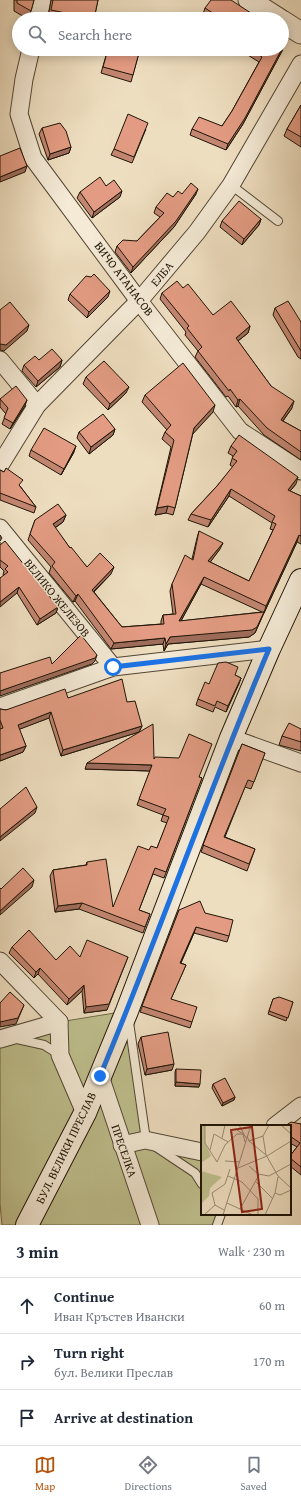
<!DOCTYPE html>
<meta charset="utf-8">
<style>
:root{--surface:#fff;--page:#f2f2f3;--text:#1f2937;--muted:#747a83;--line:#e0e1e3;--accent:#b45309}
body{margin:0;font-family:"Gentium Book Plus",serif;background:var(--page);color:var(--text)}
.stop{position:absolute;width:12px;height:12px;margin:-9px;border:3px solid #1a73e8;border-radius:50%;background:#fff}
.stop.end{background:#1a73e8;border-color:#fff;box-shadow:0 1px 4px #0008}
.list{margin:0;padding:0;list-style:none}
h2{display:flex;justify-content:space-between;align-items:center;height:52px;margin:0;padding:0 16px;font-size:17px}
h2 small{font-size:13px;font-weight:400;color:var(--muted)}
.list li{display:grid;grid-template-columns:26px 1fr auto;gap:12px;align-items:center;box-sizing:border-box;height:56px;padding:0 16px;border-top:1px solid var(--line)}
.list b{display:block;font-size:15px;white-space:nowrap}
.list p{margin:0;font-size:13px;white-space:nowrap;color:var(--muted)}
.list em{font-size:13px;font-style:normal;color:var(--muted)}
.icon{flex:none;width:22px;height:22px;fill:none;stroke:currentColor;stroke-width:2;stroke-linecap:round;stroke-linejoin:round}
.map{position:relative;flex:none;width:301px;height:1225px;overflow:hidden}
.search{position:absolute;background:var(--surface);box-shadow:0 2px 10px #0003;left:12px;right:12px;top:12px;height:44px;display:flex;align-items:center;gap:10px;box-sizing:border-box;padding:0 14px;border-radius:22px;color:var(--muted);font-size:15px}
.sheet{height:220px;background:var(--surface)}
nav{display:flex;justify-content:space-around;align-items:center;box-sizing:border-box;height:56px;border-top:1px solid var(--line);background:var(--surface);font-size:11px;color:var(--muted)}
nav a{display:grid;justify-items:center;gap:2px}
nav .on{color:var(--accent)}
.map>svg:first-child{display:block}
.green{fill:#bfc08e;stroke:#6e6a4a}
.lines{fill:none;stroke-linecap:round;stroke-linejoin:round}
.service-casing{stroke:#524634;stroke-width:10}
.minor-casing{stroke:#524634;stroke-width:19}
.tertiary-casing{stroke:#524634;stroke-width:23}
.secondary-casing{stroke:#1e1406;stroke-width:24}
.service{stroke:#f4ead6;stroke-width:8}
.minor{stroke:#f4ead6;stroke-width:17}
.tertiary{stroke:#f4ead6;stroke-width:21}
.secondary{stroke:#f4ead6;stroke-width:22}
.wall{fill:#c38671;stroke:#1e1406;fill-rule:evenodd}
.shaded-wall{fill:#9f6d5c;stroke:#1e1406}
.building{fill:#e39c83;stroke:#1e1406}
.route{stroke:#1a73e8;stroke-width:5}
.labels{text-anchor:middle;stroke-width:3;stroke-linejoin:round;paint-order:stroke}
.street-label{font-size:12px;fill:#1e1406;stroke:#f4ead6}
.inset-road{fill:none;stroke:#9b8d76;stroke-width:1}
.view{fill:#8f2418;fill-opacity:0.15;stroke:#8f2418;stroke-width:2}
.inset-edge{fill:none;stroke:#1e1406;stroke-width:2}
</style>
<div class="map">
<svg width="301" height="1225" viewBox="0 0 301 1225">
<rect width="100%" height="100%" fill="#eedec0"/>
<filter id="stains"><feTurbulence type="fractalNoise" baseFrequency=".005" numOctaves="4"/><feColorMatrix values="0 0 0 0 .2 0 0 0 0 .09 0 0 0 0 .02 0 0 0 .5 -.17"/></filter>
<radialGradient id="worn" r=".72"><stop offset=".6" stop-color="#630" stop-opacity="0"/><stop offset="1" stop-color="#630" stop-opacity=".3"/></radialGradient>
<!-- green -->
<path class="green" d="M 127,1011 L 145,1140 L 202,1152 L 202,1214 L 221,1214 L 217,1225 L 2,1225 L 0,1204 L 0,1039 L 59,1022 Z"/>
<g class="lines">
<!-- service casing -->
<g class="service-casing">
<g id="service">
<path d="M 231,185 L 278,221"/>
<path d="M 129,1022 L 146,1140"/>
<path d="M 17,1039 L 44,1045 L 60,1055"/>
<path d="M 156,1147 L 195,1173 L 202,1184"/>
<path d="M 217,1225 L 221,1214"/>
</g>
</g>
<!-- minor casing -->
<g class="minor-casing">
<g id="minor">
<path d="M 38,19 L 42,0"/>
<path d="M 31,49 L 24,79 L 19,114 L 33,158 L 139,301 L 240,431 L 301,471"/>
<path d="M 0,360 L 37,405"/>
<path d="M 0,465 L 37,405 L 139,301 L 197,232 L 231,185 L 301,64"/>
<path d="M 0,528 L 113,667"/>
<path d="M 0,707 L 113,667 L 269,649"/>
<path d="M 231,738 L 301,763"/>
<path d="M 0,961 L 59,1022 L 60,1055 L 85,1113"/>
<path d="M 0,1039 L 59,1022"/>
<path d="M 100,1076 L 150,1225"/>
<path d="M 275,1126 L 301,1106"/>
<path d="M 122,1145 L 145,1140 L 202,1152"/>
</g>
</g>
<!-- tertiary casing -->
<g class="tertiary-casing">
<g id="tertiary">
<path d="M 249,0 L 279,19"/>
<path d="M 282,21 L 301,33"/>
</g>
</g>
<!-- secondary casing -->
<g class="secondary-casing">
<path id="secondary" d="M 27,1225 L 85,1113 L 127,1011 L 231,738 L 269,649 L 301,580"/>
</g>
<!-- service -->
<use href="#service" class="service"/>
<!-- minor -->
<use href="#minor" class="minor"/>
<!-- tertiary -->
<use href="#tertiary" class="tertiary"/>
<!-- secondary -->
<use href="#secondary" class="secondary"/>
</g>
<!-- wall -->
<g class="wall">
<path d="M 14,0 L 34,0 L 31,11 L 28,19 L 14,11 Z"/>
<path d="M 51,0 L 98,0 L 94,19 L 52,19 L 48,18 Z"/>
<path d="M 205,8 L 260,19 L 211,19 L 203,14 Z"/>
<path d="M 108,49 L 140,49 L 131,82 L 101,73 Z"/>
<path d="M 238,49 L 282,49 L 282,51 L 243,124 L 226,150 L 190,135 L 192,129 L 222,126 L 232,111 L 259,62 Z"/>
<path d="M 301,105 L 301,147 L 284,136 L 287,129 Z"/>
<path d="M 42,128 L 71,147 L 69,153 L 48,160 L 39,134 Z"/>
<path d="M 146,129 L 132,163 L 111,155 L 114,149 Z"/>
<path d="M 106,186 L 120,197 L 92,218 L 77,198 L 80,192 Z"/>
<path d="M 182,194 L 196,194 L 174,227 L 131,273 L 115,252 L 117,246 L 137,241 L 160,217 L 154,213 L 156,207 L 173,197 Z"/>
<path d="M 261,219 L 259,225 L 242,245 L 220,227 L 222,221 Z"/>
<path d="M 183,288 L 213,315 L 250,326 L 248,333 L 238,341 L 271,386 L 292,408 L 283,421 L 301,431 L 301,460 L 264,435 L 238,406 L 236,407 L 228,396 L 226,397 L 195,357 L 198,351 L 185,335 L 186,332 L 160,299 L 162,293 Z"/>
<path d="M 70,294 L 108,297 L 87,318 L 68,300 Z"/>
<path d="M 275,308 L 301,322 L 301,359 L 298,357 L 273,315 Z"/>
<path d="M 39,360 L 62,360 L 60,367 L 36,387 L 22,371 L 24,365 Z"/>
<path d="M 86,377 L 126,393 L 108,410 L 83,384 Z"/>
<path d="M 145,395 L 213,412 L 193,433 L 175,508 L 173,515 L 166,513 L 155,515 L 171,447 L 162,439 L 165,432 L 167,430 L 142,402 Z"/>
<path d="M 0,399 L 25,406 L 10,429 L 2,424 L 6,414 L 0,407 Z"/>
<path d="M 115,429 L 113,435 L 89,454 L 77,438 L 79,432 Z"/>
<path d="M 231,446 L 296,484 L 290,491 L 301,496 L 301,544 L 297,542 L 264,613 L 255,633 L 249,637 L 168,644 L 164,651 L 163,644 L 111,649 L 75,601 L 73,602 L 49,573 L 51,567 L 28,540 L 35,520 L 66,515 L 63,522 L 55,528 L 70,548 L 87,567 L 111,574 L 94,592 L 122,627 L 161,624 L 161,621 L 163,615 L 173,614 L 170,591 L 172,584 L 192,559 L 197,538 L 199,531 L 220,549 L 210,562 L 249,581 L 273,530 L 270,529 L 272,523 L 229,496 L 208,527 L 188,520 L 191,514 L 217,486 L 233,467 L 230,465 L 233,456 L 228,453 ZM 201,584 L 262,612 L 181,621 Z"/>
<path d="M 31,450 L 74,452 L 61,475 L 29,456 Z"/>
<path d="M 0,470 L 4,472 L 20,486 L 36,507 L 34,513 L 0,500 Z"/>
<path d="M 0,545 L 58,607 L 56,613 L 37,625 L 17,593 L 3,575 L 4,571 L 0,567 Z"/>
<path d="M 235,675 L 241,678 L 226,712 L 215,707 L 213,712 L 196,705 L 198,699 L 209,684 Z"/>
<path d="M 68,698 L 127,702 L 142,726 L 139,732 L 61,756 L 49,718 L 19,729 L 26,746 L 23,752 L 0,761 L 0,709 L 6,710 Z"/>
<path d="M 301,729 L 301,751 L 279,745 L 282,736 Z"/>
<path d="M 242,744 L 265,753 L 251,789 L 245,787 L 225,837 L 255,849 L 247,871 L 201,852 Z"/>
<path d="M 154,759 L 202,778 L 164,878 L 153,874 L 139,910 L 150,914 L 143,933 L 79,909 L 55,912 L 50,876 L 53,870 L 86,865 L 87,862 L 113,907 L 149,850 L 157,848 L 167,823 L 161,821 L 163,815 L 137,805 L 150,771 L 85,769 Z"/>
<path d="M 179,910 L 205,913 L 229,936 L 227,942 L 194,933 L 181,963 L 186,965 L 171,999 L 192,1022 L 190,1028 L 140,1012 Z"/>
<path d="M 70,946 L 107,1010 L 84,1013 L 82,991 L 67,1005 L 38,974 L 34,978 L 9,953 L 12,947 L 56,960 Z"/>
<path d="M 273,999 L 293,1002 L 286,1021 L 268,1014 Z"/>
<path d="M 141,1037 L 172,1070 L 145,1075 L 138,1044 Z"/>
<path d="M 176,1069 L 199,1087 L 175,1086 L 175,1072 Z"/>
<path d="M 213,1084 L 235,1097 L 234,1100 L 222,1106 L 212,1088 Z"/>
<path d="M 301,1124 L 301,1175 L 290,1166 L 290,1156 L 297,1147 L 290,1143 L 290,1126 Z"/>
</g>
<!-- shaded-wall -->
<g class="shaded-wall">
<path d="M 284,45 L 282,51 L 243,124 L 226,150 L 228,144 Z"/>
<path d="M 71,147 L 69,153 L 48,160 L 50,154 Z"/>
<path d="M 27,166 L 25,172 L 0,182 L 0,177 Z"/>
<path d="M 198,189 L 196,194 L 174,227 L 131,273 L 133,267 Z"/>
<path d="M 122,191 L 120,197 L 92,218 L 94,212 Z"/>
<path d="M 261,219 L 259,225 L 242,245 L 244,239 Z"/>
<path d="M 110,291 L 108,297 L 87,318 L 89,312 Z"/>
<path d="M 29,325 L 27,331 L 4,351 L 0,350 L 0,344 Z"/>
<path d="M 250,326 L 248,333 L 234,344 L 236,338 Z"/>
<path d="M 62,360 L 60,367 L 36,387 L 38,381 Z"/>
<path d="M 129,387 L 126,393 L 108,410 L 110,404 Z"/>
<path d="M 240,399 L 238,406 L 236,407 L 238,400 Z"/>
<path d="M 27,400 L 25,406 L 10,429 L 13,423 Z"/>
<path d="M 294,401 L 292,408 L 279,426 L 281,420 Z"/>
<path d="M 215,405 L 213,412 L 192,435 L 194,428 Z"/>
<path d="M 115,429 L 113,435 L 89,454 L 91,447 Z"/>
<path d="M 76,446 L 74,452 L 61,475 L 64,469 Z"/>
<path d="M 298,477 L 296,484 L 286,496 L 288,490 Z"/>
<path d="M 231,489 L 229,496 L 208,527 L 211,520 Z"/>
<path d="M 168,506 L 166,513 L 155,515 L 157,508 Z"/>
<path d="M 66,515 L 63,522 L 50,531 L 53,524 Z"/>
<path d="M 299,535 L 297,542 L 264,613 L 266,606 Z"/>
<path d="M 223,543 L 220,549 L 206,568 L 208,561 Z"/>
<path d="M 114,567 L 111,574 L 89,596 L 92,590 Z"/>
<path d="M 204,577 L 201,584 L 177,628 L 179,621 Z"/>
<path d="M 19,587 L 17,593 L 0,607 L 0,602 Z"/>
<path d="M 78,594 L 75,601 L 73,602 L 76,596 Z"/>
<path d="M 58,607 L 56,613 L 37,625 L 40,619 Z"/>
<path d="M 264,612 L 255,633 L 249,637 L 168,644 L 164,651 L 166,644 L 170,637 Z"/>
<path d="M 165,638 L 163,644 L 111,649 L 114,643 Z"/>
<path d="M 97,655 L 95,661 L 92,664 L 0,696 L 0,691 Z"/>
<path d="M 241,678 L 239,684 L 226,712 L 228,706 Z"/>
<path d="M 51,712 L 49,718 L 15,731 L 18,725 Z"/>
<path d="M 142,726 L 139,732 L 61,756 L 63,750 Z"/>
<path d="M 26,746 L 23,752 L 0,761 L 0,755 Z"/>
<path d="M 87,763 L 152,765 L 150,771 L 85,769 Z"/>
<path d="M 37,807 L 35,813 L 0,841 L 0,837 Z"/>
<path d="M 34,880 L 32,887 L 0,915 L 0,911 Z"/>
<path d="M 82,903 L 79,909 L 55,912 L 58,906 Z"/>
<path d="M 196,927 L 194,933 L 178,969 L 180,963 Z"/>
<path d="M 128,957 L 107,1010 L 84,1013 L 86,1007 Z"/>
<path d="M 40,968 L 38,974 L 34,978 L 36,972 Z"/>
<path d="M 84,985 L 82,991 L 67,1005 L 69,999 Z"/>
<path d="M 24,1005 L 16,1024 L 0,1027 L 0,1022 Z"/>
<path d="M 174,1064 L 172,1070 L 145,1075 L 147,1069 Z"/>
<path d="M 176,1082 L 200,1084 L 199,1087 L 175,1086 Z"/>
<path d="M 235,1097 L 234,1100 L 222,1106 L 223,1103 Z"/>
</g>
<!-- building -->
<g class="building">
<path d="M 17,0 L 34,0 L 31,11 L 17,3 Z"/>
<path d="M 53,0 L 98,0 L 94,19 L 51,10 Z"/>
<path d="M 211,0 L 231,0 L 260,19 L 222,19 L 205,8 Z"/>
<path d="M 282,34 L 284,35 L 284,45 L 245,118 L 228,144 L 192,129 L 199,117 L 222,126 L 232,111 L 262,57 L 250,49 L 282,49 Z"/>
<path d="M 108,49 L 140,49 L 133,75 L 103,67 Z"/>
<path d="M 301,105 L 301,137 L 287,129 Z"/>
<path d="M 128,114 L 148,123 L 134,157 L 114,149 Z"/>
<path d="M 60,123 L 66,131 L 71,147 L 50,154 L 42,128 Z"/>
<path d="M 20,148 L 27,166 L 0,177 L 0,156 Z"/>
<path d="M 100,177 L 106,186 L 114,180 L 122,191 L 94,212 L 80,192 Z"/>
<path d="M 191,183 L 198,189 L 176,221 L 133,267 L 117,246 L 123,240 L 137,241 L 164,213 L 156,207 L 167,193 L 173,197 L 178,191 L 182,194 Z"/>
<path d="M 239,201 L 261,219 L 244,239 L 222,221 Z"/>
<path d="M 94,274 L 110,291 L 89,312 L 70,294 L 86,276 L 91,277 Z"/>
<path d="M 177,281 L 183,288 L 188,284 L 213,315 L 231,301 L 250,326 L 236,338 L 271,386 L 294,401 L 281,420 L 301,431 L 301,452 L 267,428 L 240,399 L 238,400 L 230,389 L 229,391 L 198,351 L 202,347 L 187,328 L 189,326 L 162,293 Z"/>
<path d="M 288,301 L 301,322 L 301,351 L 275,308 Z"/>
<path d="M 10,302 L 29,325 L 6,345 L 0,344 L 0,310 Z"/>
<path d="M 52,349 L 62,360 L 38,381 L 24,365 L 35,356 L 39,360 Z"/>
<path d="M 104,361 L 129,387 L 110,404 L 86,377 Z"/>
<path d="M 183,363 L 215,405 L 194,428 L 175,508 L 168,506 L 157,508 L 174,440 L 165,432 L 171,425 L 145,395 Z"/>
<path d="M 16,386 L 27,400 L 13,423 L 4,418 L 8,408 L 0,399 Z"/>
<path d="M 103,414 L 115,429 L 91,447 L 79,432 Z"/>
<path d="M 44,428 L 76,446 L 64,469 L 31,450 Z"/>
<path d="M 239,435 L 298,477 L 288,490 L 301,496 L 301,536 L 299,535 L 266,606 L 204,577 L 179,621 L 264,612 L 257,627 L 252,630 L 170,637 L 166,644 L 165,638 L 114,643 L 78,594 L 76,596 L 52,566 L 55,562 L 30,534 L 35,520 L 58,504 L 66,515 L 53,524 L 70,548 L 71,547 L 87,567 L 100,553 L 114,567 L 92,590 L 122,627 L 164,624 L 163,615 L 176,614 L 172,584 L 185,555 L 193,560 L 199,531 L 223,543 L 208,561 L 249,581 L 276,524 L 272,522 L 275,516 L 231,489 L 211,520 L 191,514 L 217,486 L 237,461 L 232,458 L 237,451 L 231,446 Z"/>
<path d="M 6,468 L 23,480 L 19,485 L 36,507 L 0,493 L 0,470 L 4,472 Z"/>
<path d="M 0,535 L 2,538 L 0,541 Z"/>
<path d="M 5,541 L 58,607 L 40,619 L 19,587 L 0,602 L 0,578 L 8,572 L 5,569 L 8,566 L 0,560 L 0,545 Z"/>
<path d="M 81,635 L 97,655 L 95,658 L 0,691 L 0,673 L 50,657 L 52,664 Z"/>
<path d="M 226,662 L 238,667 L 235,675 L 241,678 L 228,706 L 217,701 L 215,706 L 198,699 L 205,682 L 209,684 L 218,663 Z"/>
<path d="M 122,679 L 127,702 L 135,701 L 142,726 L 63,750 L 51,712 L 18,725 L 26,746 L 0,755 L 0,729 L 3,728 L 0,720 L 0,709 L 6,710 L 65,689 L 68,698 Z"/>
<path d="M 289,723 L 301,729 L 301,742 L 282,736 Z"/>
<path d="M 153,724 L 154,759 L 155,757 L 179,758 L 189,734 L 212,744 L 199,777 L 202,778 L 166,872 L 155,868 L 139,910 L 150,914 L 145,927 L 82,903 L 58,906 L 53,870 L 87,865 L 87,862 L 106,859 L 113,907 L 138,846 L 149,850 L 151,846 L 157,848 L 169,817 L 163,815 L 166,809 L 139,799 L 152,765 L 87,763 Z"/>
<path d="M 242,744 L 265,753 L 254,782 L 248,780 L 224,837 L 255,849 L 249,864 L 203,845 Z"/>
<path d="M 26,787 L 37,807 L 0,837 L 0,809 Z"/>
<path d="M 23,868 L 34,880 L 0,911 L 0,888 L 1,889 Z"/>
<path d="M 200,901 L 205,913 L 233,920 L 229,936 L 196,927 L 180,963 L 186,965 L 171,999 L 197,1007 L 192,1022 L 142,1006 L 179,910 Z"/>
<path d="M 29,930 L 56,960 L 70,946 L 80,957 L 87,940 L 128,957 L 109,1004 L 86,1007 L 84,985 L 69,999 L 40,968 L 36,972 L 12,947 Z"/>
<path d="M 10,992 L 24,1005 L 18,1018 L 0,1022 L 0,1003 Z"/>
<path d="M 279,997 L 293,1002 L 288,1018 L 269,1011 L 273,999 Z"/>
<path d="M 168,1032 L 174,1064 L 147,1069 L 141,1037 Z"/>
<path d="M 176,1069 L 201,1070 L 200,1084 L 176,1082 Z"/>
<path d="M 225,1078 L 235,1097 L 223,1103 L 213,1084 Z"/>
<path d="M 291,1122 L 301,1124 L 301,1167 L 290,1158 L 290,1156 L 300,1143 L 290,1136 L 290,1126 L 285,1126 Z"/>
</g>
<g class="lines">
<!-- route -->
<path class="route" d="M 100,1076 C 159,935 209,790 269,649 L 113,667"/>
</g>
<g class="labels">
<!-- street labels -->
<g class="street-label">
<text transform="translate(162 274) rotate(-50)" y="4">ЕЛБА</text>
<text transform="translate(124 279) rotate(53)" y="4">ВИЧО АТАНАСОВ</text>
<text transform="translate(57 598) rotate(51)" y="4">ВЕЛИКО ЖЕЛЕЗОВ</text>
<text transform="translate(66 1148) rotate(-64)" y="4">БУЛ. ВЕЛИКИ ПРЕСЛАВ</text>
<text transform="translate(124 1151) rotate(71)" y="4">ПРЕСЕЛКА</text>
</g>
</g>
<!-- overview -->
<g transform="translate(201 1125)">
<rect width="90" height="90" fill="#eedec0"/>
<path d="M 0,0 L 4,0 L 4,18 L 10,31 L 0,38 ZM 0,46 L 21,52 L 9,63 L 8,71 L 0,79 Z" fill="#bfc08e"/>
<path class="inset-road" d="M 4,0 L 4,18 L 16,37 L 24,20 L 36,9 L 43,9M 38,0 L 45,13M 68,0 L 62,11 L 65,30 L 77,51 L 90,63M 80,0 L 90,9M 36,5 L 42,9 L 44,17M 46,11 L 48,16 L 65,30M 21,13 L 24,0M 48,16 L 62,11M 9,25 L 13,9 L 27,17M 24,36 L 39,37M 48,41 L 57,49 L 68,51 L 90,39M 37,43 L 66,31 L 90,16M 27,51 L 41,57 L 57,74 L 57,90M 55,57 L 71,73M 74,68 L 79,70 L 90,65M 26,78 L 52,90M 39,84 L 58,50M 23,85 L 14,80 L 11,68 L 24,59 L 29,44M 3,90 L 14,80M 22,90 L 50,0M 64,90 L 74,68 L 77,52"/>
<path class="view" d="M 51,2 L 61,84 L 41,87 L 30,5 Z"/>
<rect width="90" height="90" class="inset-edge"/>
</g>
<rect width="100%" height="100%" filter="url(#stains)"/>
<rect width="100%" height="100%" fill="url(#worn)"/>
</svg>
<div class="stop" style="left:113px;top:667px"></div>
<div class="stop end" style="left:100px;top:1076px"></div>
<div class="search"><svg class="icon" aria-label="search" viewBox="0 0 24 24"><circle cx="10" cy="10" r="6"/><path d="M15 15l6 6"/></svg>Search here</div>
</div>
<section class="sheet">
<h2>3 min<small>Walk · 230 m</small></h2>
<ul class="list">
<li><svg class="icon" aria-label="ahead" viewBox="0 0 24 24"><path d="M12 20V5M6 11l6-6 6 6"/></svg><div><b>Continue</b><p>Иван Кръстев Ивански</p></div><em>60 m</em></li>
<li><svg class="icon" aria-label="right" viewBox="0 0 24 24"><path d="M7 20v-9h11M14 6l5 5-5 5"/></svg><div><b>Turn right</b><p>бул. Велики Преслав</p></div><em>170 m</em></li>
<li><svg class="icon" aria-label="arrive" viewBox="0 0 24 24"><path d="M6 21V4h12l-3 4 3 4H6"/></svg><div><b>Arrive at destination</b></div></li>
</ul>
</section>
<nav>
<a class="on"><svg class="icon" aria-label="map" viewBox="0 0 24 24"><path d="M3 6l6-2 6 2 6-2v14l-6 2-6-2-6 2zM9 4v14M15 6v14"/></svg>Map</a>
<a><svg class="icon" aria-label="directions" viewBox="0 0 24 24"><path d="M12 3l9 9-9 9-9-9zM9 14v-3h6M13 9l2 2-2 2"/></svg>Directions</a>
<a><svg class="icon" aria-label="saved" viewBox="0 0 24 24"><path d="M7 4h10v16l-5-4-5 4z"/></svg>Saved</a>
</nav>
